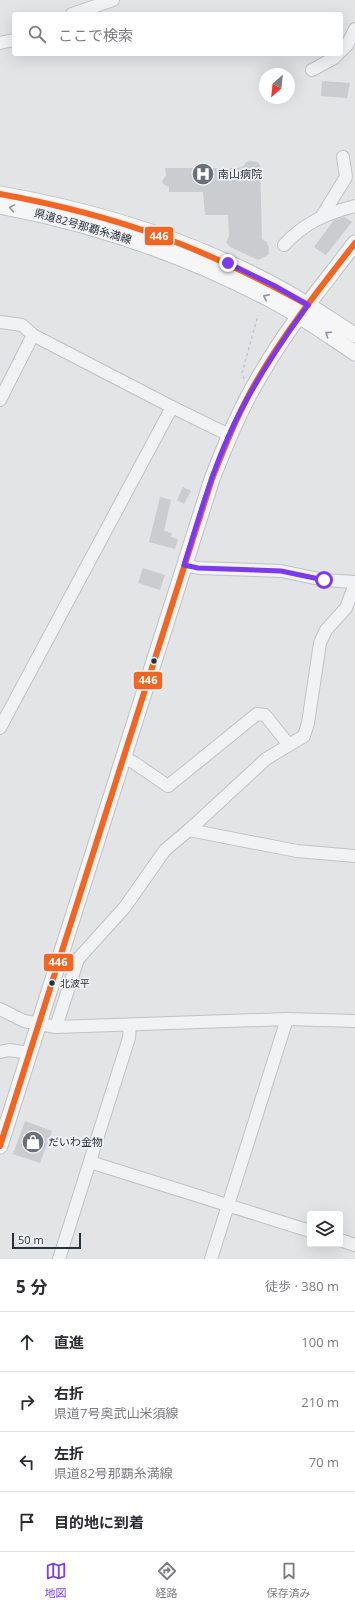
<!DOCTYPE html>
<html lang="ja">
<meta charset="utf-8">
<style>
:root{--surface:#fff;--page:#f7f7f7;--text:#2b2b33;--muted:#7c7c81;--line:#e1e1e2;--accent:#7c3aed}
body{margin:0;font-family:"Open Sans","Noto Sans JP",sans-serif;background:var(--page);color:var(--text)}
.controls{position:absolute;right:12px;bottom:12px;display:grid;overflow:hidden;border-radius:4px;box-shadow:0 4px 16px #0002}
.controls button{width:36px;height:36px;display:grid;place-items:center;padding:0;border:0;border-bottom:1px solid var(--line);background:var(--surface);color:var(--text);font:20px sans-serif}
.compass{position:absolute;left:259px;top:68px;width:36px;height:36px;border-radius:50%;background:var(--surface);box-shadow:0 4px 16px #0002;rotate:207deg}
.scale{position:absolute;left:12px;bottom:10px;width:69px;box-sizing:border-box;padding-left:4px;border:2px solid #2a303e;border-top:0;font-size:11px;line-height:14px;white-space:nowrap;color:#2a303e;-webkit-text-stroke:3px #f0f2f6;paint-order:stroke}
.stop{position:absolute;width:12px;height:12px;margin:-9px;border:3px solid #7c3aed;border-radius:50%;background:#fff}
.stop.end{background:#7c3aed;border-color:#fff;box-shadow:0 1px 4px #0008}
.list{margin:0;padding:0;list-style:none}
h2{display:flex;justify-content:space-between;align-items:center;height:52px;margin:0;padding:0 16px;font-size:17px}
h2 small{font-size:13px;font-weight:400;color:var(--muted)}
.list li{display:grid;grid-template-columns:26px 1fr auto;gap:12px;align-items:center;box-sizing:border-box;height:60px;padding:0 16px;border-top:1px solid var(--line)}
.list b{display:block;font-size:15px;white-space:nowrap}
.list p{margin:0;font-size:13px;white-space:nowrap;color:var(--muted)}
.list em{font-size:13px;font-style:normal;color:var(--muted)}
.icon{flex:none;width:22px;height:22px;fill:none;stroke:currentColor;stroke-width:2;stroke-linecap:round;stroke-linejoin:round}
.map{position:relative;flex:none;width:355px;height:1259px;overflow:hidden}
.search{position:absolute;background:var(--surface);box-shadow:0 4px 16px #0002;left:12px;right:12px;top:12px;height:44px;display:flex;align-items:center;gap:10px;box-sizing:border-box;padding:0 14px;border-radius:4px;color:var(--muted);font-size:15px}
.sheet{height:292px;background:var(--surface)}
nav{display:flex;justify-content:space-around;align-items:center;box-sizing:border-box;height:56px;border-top:1px solid var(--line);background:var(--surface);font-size:11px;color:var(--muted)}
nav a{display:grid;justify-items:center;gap:2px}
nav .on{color:var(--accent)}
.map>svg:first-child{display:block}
.building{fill:#cacccf}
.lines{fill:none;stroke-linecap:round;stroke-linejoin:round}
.minor-casing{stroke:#c0c2c4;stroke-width:14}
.major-casing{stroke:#bfc1c4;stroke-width:17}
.path{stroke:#c4c5c9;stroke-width:1.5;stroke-dasharray:3 3;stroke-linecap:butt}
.minor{stroke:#f1f2f4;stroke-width:12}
.major{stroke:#f6f6f6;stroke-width:15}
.bus-1-casing{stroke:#f0f2f6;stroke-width:9}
.bus-1{stroke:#f26522;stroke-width:6}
.oneway{stroke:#90939a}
.route{stroke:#7c3aed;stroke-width:5}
.bus-dot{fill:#2a303e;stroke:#f0f2f6;stroke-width:1.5}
.labels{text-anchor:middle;stroke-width:3.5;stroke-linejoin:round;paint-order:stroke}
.bus-label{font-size:10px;fill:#2a303e;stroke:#f0f2f6;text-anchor:start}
.poi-label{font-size:11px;fill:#2a303e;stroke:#f0f2f6;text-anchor:start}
.street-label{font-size:11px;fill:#2a303e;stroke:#f0f2f6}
.line-badge{stroke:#f0f2f6;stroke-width:1.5}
.badge-label{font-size:11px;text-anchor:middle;font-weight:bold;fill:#fff}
</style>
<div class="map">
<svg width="355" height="1259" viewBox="0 0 355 1259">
<rect width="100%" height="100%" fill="#e2e4e6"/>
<!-- building -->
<g class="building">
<path d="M 322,81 L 350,83 L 347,98 L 321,96 Z"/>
<path d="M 250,161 L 257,162 L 260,165 L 262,239 L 267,242 L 269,249 L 268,255 L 258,260 L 230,247 L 226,242 L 229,236 L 228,215 L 205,215 L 203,192 L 169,192 L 169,187 L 163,184 L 162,181 L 166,176 L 165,168 L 239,168 L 244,166 L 246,162 Z"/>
<path d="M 344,217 L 352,222 L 326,255 L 314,247 L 334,220 Z"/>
<path d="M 183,487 L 191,491 L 184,504 L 177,500 Z"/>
<path d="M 160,497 L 171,500 L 164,531 L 172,533 L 171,537 L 178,539 L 175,549 L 149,542 Z"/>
<path d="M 143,568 L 165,575 L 160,590 L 138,583 Z"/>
<path d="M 25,1121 L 52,1131 L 40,1163 L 13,1154 Z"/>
</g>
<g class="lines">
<!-- minor casing -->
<g class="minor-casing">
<g id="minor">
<path d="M 72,14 L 113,0"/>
<path d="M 0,43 L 14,40"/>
<path d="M 341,51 L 347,45 L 355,29"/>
<path d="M 312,70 L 334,58 L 338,54"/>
<path d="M 322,216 L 346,177 L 343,157"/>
<path d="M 284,245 C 304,223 327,213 355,206"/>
<path d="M 0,322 L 22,325 L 33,335 L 172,407 L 229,435"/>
<path d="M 0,400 L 33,335"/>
<path d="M 184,565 L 198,568 L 281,571 L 324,580 L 355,582"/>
<path d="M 0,728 L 172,407"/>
<path d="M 123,757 L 133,762 L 168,786 L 257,714 L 265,715 L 289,745"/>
<path d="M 189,830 L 297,851 L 355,856"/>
<path d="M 0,1009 L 24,1021 L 56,1027 L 287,1019 L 355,1021"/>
<path d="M 56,1027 L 78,959 L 125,907 L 165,850 L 189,830 L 266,759 L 304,736 L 308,723 L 320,643 L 326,630 L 346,608 L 355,584"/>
<path d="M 0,1052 L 9,1050 L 29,1053"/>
<path d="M 90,1162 L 310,1231"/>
<path d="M 340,1240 L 355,1245"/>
<path d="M 59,1259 L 129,1038 L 130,1025"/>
<path d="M 211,1259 L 287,1019"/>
</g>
</g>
<!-- major casing -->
<g class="major-casing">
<g id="major">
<path d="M 0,194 C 98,211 196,242 283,290 C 308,304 331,320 355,335"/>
<path d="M 0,206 C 97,224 186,255 273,301 C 302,316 328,335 355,353"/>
<path d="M 0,1146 L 212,479 C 227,441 242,404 264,369 C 290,324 324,284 355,243"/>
</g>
</g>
<!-- path -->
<path class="path" d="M 244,379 L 242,373 L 258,315"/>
<!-- minor -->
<use href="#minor" class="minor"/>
<!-- major -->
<use href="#major" class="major"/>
<!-- bus-1 casing -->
<g class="bus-1-casing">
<g id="bus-1">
<path d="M 0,194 C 54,204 107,217 159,236 C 211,254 260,279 308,305"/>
<path d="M 0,1146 L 212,479 C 225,446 238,413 256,382 C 285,332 320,288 355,243"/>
</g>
</g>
<!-- bus-1 -->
<use href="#bus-1" class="bus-1"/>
</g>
<!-- one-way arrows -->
<defs><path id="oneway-chevron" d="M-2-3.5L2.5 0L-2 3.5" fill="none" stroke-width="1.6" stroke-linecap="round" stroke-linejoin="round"/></defs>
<g class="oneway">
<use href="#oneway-chevron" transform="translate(12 208) rotate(-170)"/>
<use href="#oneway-chevron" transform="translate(266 297) rotate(-154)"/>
<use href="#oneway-chevron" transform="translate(328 334) rotate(-146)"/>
</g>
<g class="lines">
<!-- route -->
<path class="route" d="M 228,263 L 275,286 L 308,305 C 278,346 250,388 229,435 C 210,477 198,521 184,565 L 198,568 L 281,571 L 324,580"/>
</g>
<!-- icons -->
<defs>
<g id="hospital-disc" transform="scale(1.15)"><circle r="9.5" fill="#6a6f79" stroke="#f0f2f6"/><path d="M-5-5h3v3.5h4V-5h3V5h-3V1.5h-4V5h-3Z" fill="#fff"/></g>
<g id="shop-disc" transform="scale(1.15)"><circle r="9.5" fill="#6a6f79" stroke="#f0f2f6"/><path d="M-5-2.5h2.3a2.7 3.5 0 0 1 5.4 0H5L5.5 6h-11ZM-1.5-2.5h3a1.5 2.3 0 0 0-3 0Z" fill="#fff"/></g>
</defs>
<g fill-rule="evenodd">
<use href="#hospital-disc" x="203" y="174"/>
<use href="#shop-disc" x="33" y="1142"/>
</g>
<!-- markers -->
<g class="bus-dot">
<circle cx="154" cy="661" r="3.5"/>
<circle cx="52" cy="983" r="3.5"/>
</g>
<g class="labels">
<!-- bus labels -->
<g class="bus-label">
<text x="60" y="987">北波平</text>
</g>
<!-- poi labels -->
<g class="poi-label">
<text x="218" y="178">南山病院</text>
<text x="48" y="1146">だいわ金物</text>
</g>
<!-- street labels -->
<g class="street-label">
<text transform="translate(83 226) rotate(16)" y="4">県道82号那覇糸満線</text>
</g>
</g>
<g class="line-badge">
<rect x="144" y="226" width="30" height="20" rx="4" fill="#f26522"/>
<rect x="133" y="671" width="30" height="19" rx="4" fill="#f26522"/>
<rect x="43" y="953" width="31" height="19" rx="4" fill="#f26522"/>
</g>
<g class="badge-label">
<text x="159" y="240">446</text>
<text x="148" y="684">446</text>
<text x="58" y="966">446</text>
</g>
</svg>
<div class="controls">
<button><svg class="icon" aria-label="layers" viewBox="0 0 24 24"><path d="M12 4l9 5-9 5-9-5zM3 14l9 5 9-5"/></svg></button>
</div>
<svg class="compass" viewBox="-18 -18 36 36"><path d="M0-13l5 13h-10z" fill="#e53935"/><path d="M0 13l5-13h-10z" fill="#7c7c81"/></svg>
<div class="scale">50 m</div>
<div class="stop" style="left:324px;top:580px"></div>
<div class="stop end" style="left:228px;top:263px"></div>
<div class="search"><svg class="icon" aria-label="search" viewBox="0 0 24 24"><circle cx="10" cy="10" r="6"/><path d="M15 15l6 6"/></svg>ここで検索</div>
</div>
<section class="sheet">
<h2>5 分<small>徒歩 · 380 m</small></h2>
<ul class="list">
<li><svg class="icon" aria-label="ahead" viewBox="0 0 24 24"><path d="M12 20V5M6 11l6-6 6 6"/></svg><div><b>直進</b></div><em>100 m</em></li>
<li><svg class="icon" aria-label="right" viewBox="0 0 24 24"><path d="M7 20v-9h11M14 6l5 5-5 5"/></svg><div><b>右折</b><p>県道7号奥武山米須線</p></div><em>210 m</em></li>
<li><svg class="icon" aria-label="left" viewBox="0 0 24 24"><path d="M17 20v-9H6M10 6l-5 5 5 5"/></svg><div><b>左折</b><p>県道82号那覇糸満線</p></div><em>70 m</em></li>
<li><svg class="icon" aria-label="arrive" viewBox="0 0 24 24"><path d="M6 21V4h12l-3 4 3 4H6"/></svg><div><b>目的地に到着</b></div></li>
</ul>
</section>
<nav>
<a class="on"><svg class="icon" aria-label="map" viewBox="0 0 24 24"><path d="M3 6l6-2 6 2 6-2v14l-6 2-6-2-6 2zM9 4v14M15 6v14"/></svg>地図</a>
<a><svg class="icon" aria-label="directions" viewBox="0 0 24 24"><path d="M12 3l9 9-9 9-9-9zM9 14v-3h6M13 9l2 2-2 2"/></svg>経路</a>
<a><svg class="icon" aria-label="saved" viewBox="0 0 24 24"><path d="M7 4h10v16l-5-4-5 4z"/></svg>保存済み</a>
</nav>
